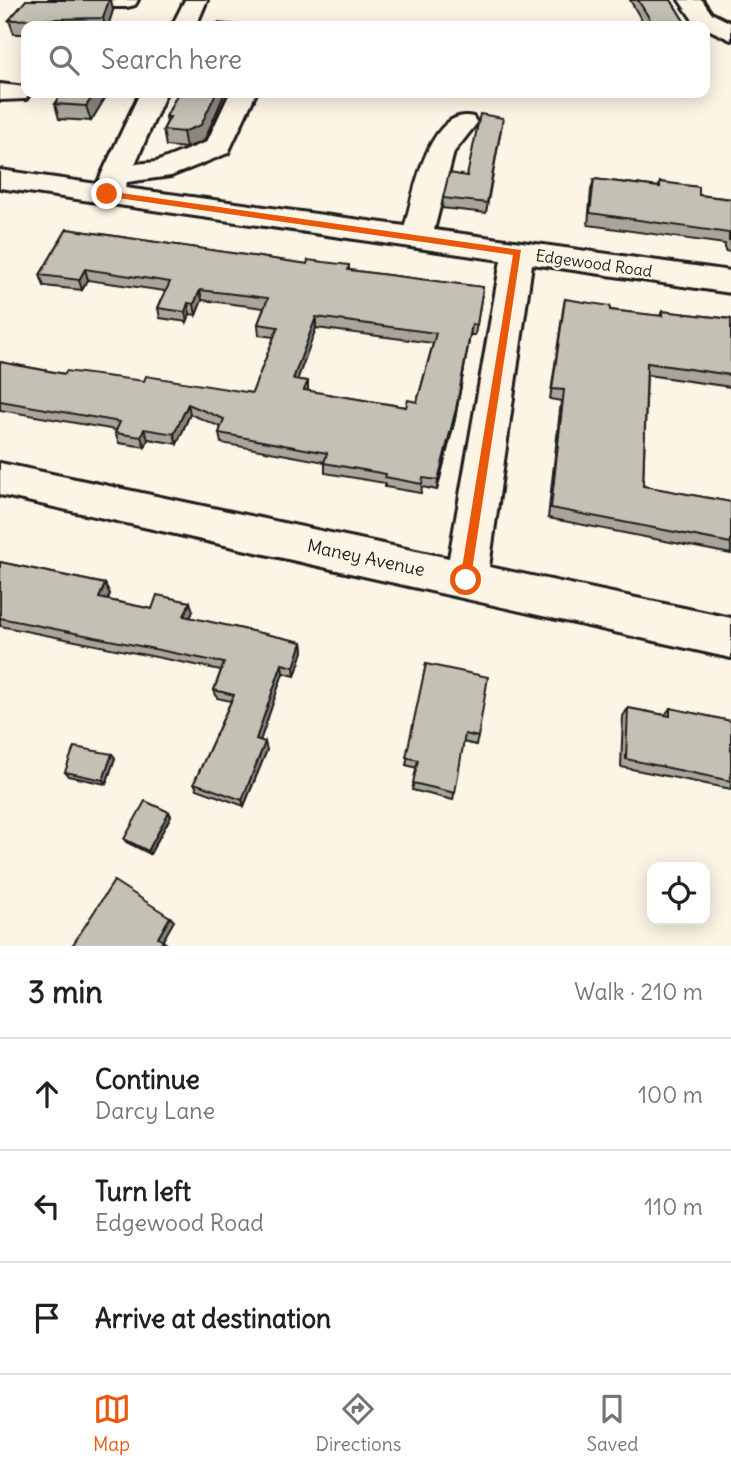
<!DOCTYPE html>
<meta charset="utf-8">
<style>
:root{--surface:#fff;--page:#f2f2f2;--text:#202124;--muted:#757577;--line:#e0e0e0;--accent:#ea580c}
body{margin:0;font-family:Delius,sans-serif;background:var(--page);color:var(--text)}
.controls{position:absolute;right:21px;bottom:21px;display:grid;overflow:hidden;border-radius:14px;box-shadow:0 4px 18px #0003}
.controls button{width:63px;height:63px;display:grid;place-items:center;padding:0;border:0;border-bottom:2px solid var(--line);background:var(--surface);color:var(--text);font:35px sans-serif}
.stop{position:absolute;width:21px;height:21px;margin:-16px;border:5px solid #ea580c;border-radius:50%;background:#fff}
.stop.end{background:#ea580c;border-color:#fff;box-shadow:0 2px 7px #0008}
.list{margin:0;padding:0;list-style:none}
h2{display:flex;justify-content:space-between;align-items:center;height:91px;margin:0;padding:0 28px;font-size:30px}
h2 small{font-size:23px;font-weight:400;color:var(--muted)}
.list li{display:grid;grid-template-columns:46px 1fr auto;gap:21px;align-items:center;box-sizing:border-box;height:112px;padding:0 28px;border-top:2px solid var(--line)}
.list b{display:block;font-size:26px;white-space:nowrap}
.list p{margin:0;font-size:23px;white-space:nowrap;color:var(--muted)}
.list em{font-size:23px;font-style:normal;color:var(--muted)}
.icon{flex:none;width:38px;height:38px;fill:none;stroke:currentColor;stroke-width:2;stroke-linecap:round;stroke-linejoin:round}
.map{position:relative;flex:none;width:731px;height:946px;overflow:hidden}
.search{position:absolute;background:var(--surface);box-shadow:0 4px 18px #0003;left:21px;right:21px;top:21px;height:77px;display:flex;align-items:center;gap:18px;box-sizing:border-box;padding:0 24px;border-radius:14px;color:var(--muted);font-size:26px}
.sheet{height:427px;background:var(--surface)}
nav{display:flex;justify-content:space-around;align-items:center;box-sizing:border-box;height:98px;border-top:2px solid var(--line);background:var(--surface);font-size:19px;color:var(--muted)}
nav a{display:grid;justify-items:center;gap:4px}
nav .on{color:var(--accent)}
.map>svg:first-child{display:block}
.lines{fill:none;stroke-linecap:round;stroke-linejoin:round}
.minor-casing{stroke:#1c1c1c;stroke-width:6}
.minor{fill:#fcf5e5;fill-rule:evenodd}
.wall{fill:#a9a59a;stroke:#1c1c1c;stroke-width:2;fill-rule:evenodd}
.shaded-wall{fill:#89867d;stroke:#1c1c1c;stroke-width:2}
.building{fill:#c4c0b3;stroke:#1c1c1c;stroke-width:2;fill-rule:evenodd}
.route{fill:#ea580c}
.labels{text-anchor:middle;stroke-width:5;stroke-linejoin:round;paint-order:stroke}
.far-street-label{font-size:16px;fill:#1c1c1c;stroke:#fcf5e5}
.street-label{font-size:18px;fill:#1c1c1c;stroke:#fcf5e5}
</style>
<div class="map">
<svg width="731" height="946" viewBox="0 0 731 946">
<rect width="100%" height="100%" fill="#fcf5e5"/>
<filter id="ink" filterUnits="userSpaceOnUse"><feTurbulence type="fractalNoise" baseFrequency=".0143" numOctaves="2"/><feDisplacementMap in="SourceGraphic" scale="14" xChannelSelector="R" yChannelSelector="G"/><feConvolveMatrix kernelMatrix="1 2 1 2 8 2 1 2 1" color-interpolation-filters="sRGB"/></filter>
<g filter="url(#ink)">
<g class="lines">
<!-- minor casing -->
<g class="minor-casing">
<g id="minor">
<path d="M 50,0 L 138,0 L 135,5 L 127,7 L 61,7 L 53,5 Z"/>
<path d="M 185,0 L 207,0 L 196,26 L 172,26 Z"/>
<path d="M 679,0 L 702,0 L 711,13 L 731,23 L 731,40 L 695,23 Z"/>
<path d="M 0,84 L 26,87 L 26,93 L 30,93 L 26,99 L 0,100 Z"/>
<path d="M 140,93 L 166,93 L 135,164 L 156,162 L 207,142 L 230,93 L 256,93 L 228,153 L 171,176 L 127,182 L 125,188 L 405,226 C 413,196 429,106 473,117 L 477,123 L 454,152 L 434,230 L 731,271 L 731,293 L 532,264 L 489,567 L 731,618 L 731,658 L 0,495 L 0,463 L 449,558 L 501,260 L 0,188 L 0,170 L 97,184 Z"/>
</g>
</g>
<!-- minor -->
<use href="#minor" class="minor"/>
</g>
<!-- wall -->
<g class="wall">
<path d="M 630,0 L 671,0 L 687,26 L 645,26 Z"/>
<path d="M 113,10 L 108,26 L 26,26 L 26,34 L 14,34 L 9,20 Z"/>
<path d="M 108,93 L 91,121 L 59,119 L 55,104 Z"/>
<path d="M 178,93 L 225,93 L 204,141 L 186,148 L 166,146 L 163,130 L 167,122 L 166,117 Z"/>
<path d="M 503,118 L 486,213 L 442,208 L 443,198 L 467,176 Z"/>
<path d="M 594,179 L 659,187 L 660,182 L 699,195 L 731,199 L 731,252 L 725,251 L 725,244 L 588,225 L 591,190 Z"/>
<path d="M 67,229 L 307,264 L 349,265 L 349,270 L 483,287 L 475,335 L 470,335 L 455,419 L 437,490 L 422,487 L 421,493 L 385,487 L 385,483 L 325,473 L 325,462 L 221,443 L 219,433 L 221,427 L 190,414 L 177,444 L 148,439 L 145,447 L 119,443 L 115,433 L 116,430 L 0,410 L 0,362 L 65,374 L 252,393 L 274,337 L 259,335 L 258,324 L 264,308 L 202,300 L 196,315 L 190,314 L 187,322 L 160,318 L 158,308 L 165,291 L 88,280 L 82,290 L 44,286 L 40,275 ZM 316,328 L 433,343 L 417,402 L 406,407 L 308,391 L 308,381 L 297,380 Z"/>
<path d="M 565,299 L 610,310 L 660,316 L 662,311 L 731,319 L 731,387 L 647,375 L 643,486 L 731,502 L 731,554 L 548,518 L 561,401 L 550,399 L 563,310 Z"/>
<path d="M 0,562 L 105,584 L 110,594 L 107,600 L 152,609 L 193,611 L 190,618 L 302,642 L 303,651 L 295,676 L 283,673 L 260,741 L 267,750 L 244,806 L 197,789 L 194,783 L 231,701 L 217,698 L 214,690 L 221,670 L 0,626 Z"/>
<path d="M 426,664 L 478,737 L 476,745 L 463,742 L 453,800 L 412,790 L 417,768 L 406,765 Z"/>
<path d="M 628,708 L 665,715 L 670,708 L 731,721 L 731,789 L 621,767 L 623,716 Z"/>
<path d="M 112,754 L 115,758 L 106,784 L 68,776 L 65,772 Z"/>
<path d="M 169,812 L 171,816 L 150,854 L 126,842 L 124,839 Z"/>
</g>
<!-- shaded-wall -->
<g class="shaded-wall">
<path d="M 109,0 L 111,0 L 113,10 L 108,26 L 105,26 L 103,18 Z"/>
<path d="M 95,93 L 108,93 L 91,121 L 86,106 Z"/>
<path d="M 216,93 L 225,93 L 204,141 L 186,148 L 183,132 Z"/>
<path d="M 85,269 L 88,280 L 82,290 L 79,280 Z"/>
<path d="M 200,290 L 202,300 L 196,315 L 194,304 Z"/>
<path d="M 188,303 L 190,314 L 187,322 L 185,312 Z"/>
<path d="M 316,317 L 316,328 L 294,389 L 293,379 Z"/>
<path d="M 472,324 L 455,419 L 437,490 L 438,480 Z"/>
<path d="M 188,404 L 190,414 L 177,444 L 174,434 Z"/>
<path d="M 144,429 L 148,439 L 145,447 L 141,437 Z"/>
<path d="M 105,584 L 110,594 L 104,607 L 99,598 Z"/>
<path d="M 190,602 L 193,611 L 187,625 L 184,616 Z"/>
<path d="M 302,642 L 303,651 L 295,676 L 294,667 Z"/>
<path d="M 282,664 L 283,673 L 258,747 L 256,739 Z"/>
<path d="M 265,742 L 267,750 L 244,806 L 242,800 Z"/>
<path d="M 112,754 L 115,758 L 106,784 L 103,780 Z"/>
<path d="M 169,812 L 171,816 L 150,854 L 148,851 Z"/>
<path d="M 170,917 L 174,921 L 162,942 L 158,938 Z"/>
<path d="M 163,941 L 168,945 L 167,946 L 160,946 Z"/>
</g>
<!-- building -->
<g class="building">
<path d="M 26,0 L 109,0 L 103,18 L 9,20 Z"/>
<path d="M 638,0 L 671,0 L 687,26 L 661,26 L 651,21 Z"/>
<path d="M 217,23 L 247,26 L 216,26 Z"/>
<path d="M 62,93 L 95,93 L 86,106 L 55,104 Z"/>
<path d="M 178,93 L 216,93 L 201,125 L 183,132 L 163,130 L 170,117 L 166,117 Z"/>
<path d="M 480,114 L 503,118 L 487,203 L 443,198 L 449,173 L 467,176 Z"/>
<path d="M 594,179 L 660,187 L 660,182 L 699,187 L 699,195 L 731,199 L 731,240 L 729,240 L 729,233 L 590,213 Z"/>
<path d="M 67,229 L 307,264 L 308,260 L 349,265 L 348,270 L 483,287 L 477,325 L 472,324 L 456,409 L 438,480 L 423,478 L 422,484 L 385,477 L 386,474 L 324,463 L 327,453 L 219,433 L 224,419 L 188,404 L 174,434 L 144,429 L 141,437 L 115,433 L 120,422 L 0,401 L 0,362 L 65,374 L 66,371 L 144,381 L 146,376 L 252,393 L 278,327 L 258,324 L 268,298 L 200,290 L 194,304 L 188,303 L 185,312 L 158,308 L 170,282 L 85,269 L 79,280 L 40,275 ZM 316,317 L 436,333 L 417,402 L 408,400 L 406,407 L 304,390 L 308,381 L 293,379 Z"/>
<path d="M 565,299 L 610,306 L 610,310 L 662,316 L 662,311 L 731,319 L 731,375 L 647,363 L 643,486 L 731,502 L 731,543 L 551,508 L 564,390 L 552,389 Z"/>
<path d="M 0,562 L 105,584 L 99,598 L 152,609 L 157,595 L 190,602 L 184,616 L 302,642 L 294,667 L 282,664 L 256,739 L 265,742 L 242,800 L 194,783 L 234,695 L 214,690 L 224,663 L 0,618 Z"/>
<path d="M 426,664 L 488,677 L 478,737 L 465,734 L 455,793 L 413,783 L 418,760 L 406,757 Z"/>
<path d="M 628,708 L 670,716 L 670,708 L 731,721 L 731,781 L 626,759 Z"/>
<path d="M 74,747 L 112,754 L 103,780 L 65,772 Z"/>
<path d="M 145,801 L 169,812 L 148,851 L 124,839 Z"/>
<path d="M 114,881 L 170,917 L 158,938 L 163,941 L 160,946 L 72,946 Z"/>
</g>
</g>
<!-- route -->
<path class="route" d="M 107,191 L 521,250 L 470,584 L 462,584 L 460,580 L 513,255 L 104,196 Z"/>
<g class="labels">
<!-- far-street labels -->
<g class="far-street-label">
<text transform="translate(594 263) rotate(8)" y="6">Edgewood Road</text>
</g>
<!-- street labels -->
<g class="street-label">
<text transform="translate(366 558) rotate(12)" y="6">Maney Avenue</text>
</g>
</g>
</svg>
<div class="controls">
<button><svg class="icon" aria-label="locate" viewBox="0 0 24 24"><circle cx="12" cy="12" r="6"/><path d="M12 2v4M12 18v4M2 12h4M18 12h4"/></svg></button>
</div>
<div class="stop" style="left:466px;top:580px"></div>
<div class="stop end" style="left:107px;top:194px"></div>
<div class="search"><svg class="icon" aria-label="search" viewBox="0 0 24 24"><circle cx="10" cy="10" r="6"/><path d="M15 15l6 6"/></svg>Search here</div>
</div>
<section class="sheet">
<h2>3 min<small>Walk · 210 m</small></h2>
<ul class="list">
<li><svg class="icon" aria-label="ahead" viewBox="0 0 24 24"><path d="M12 20V5M6 11l6-6 6 6"/></svg><div><b>Continue</b><p>Darcy Lane</p></div><em>100 m</em></li>
<li><svg class="icon" aria-label="left" viewBox="0 0 24 24"><path d="M17 20v-9H6M10 6l-5 5 5 5"/></svg><div><b>Turn left</b><p>Edgewood Road</p></div><em>110 m</em></li>
<li><svg class="icon" aria-label="arrive" viewBox="0 0 24 24"><path d="M6 21V4h12l-3 4 3 4H6"/></svg><div><b>Arrive at destination</b></div></li>
</ul>
</section>
<nav>
<a class="on"><svg class="icon" aria-label="map" viewBox="0 0 24 24"><path d="M3 6l6-2 6 2 6-2v14l-6 2-6-2-6 2zM9 4v14M15 6v14"/></svg>Map</a>
<a><svg class="icon" aria-label="directions" viewBox="0 0 24 24"><path d="M12 3l9 9-9 9-9-9zM9 14v-3h6M13 9l2 2-2 2"/></svg>Directions</a>
<a><svg class="icon" aria-label="saved" viewBox="0 0 24 24"><path d="M7 4h10v16l-5-4-5 4z"/></svg>Saved</a>
</nav>
